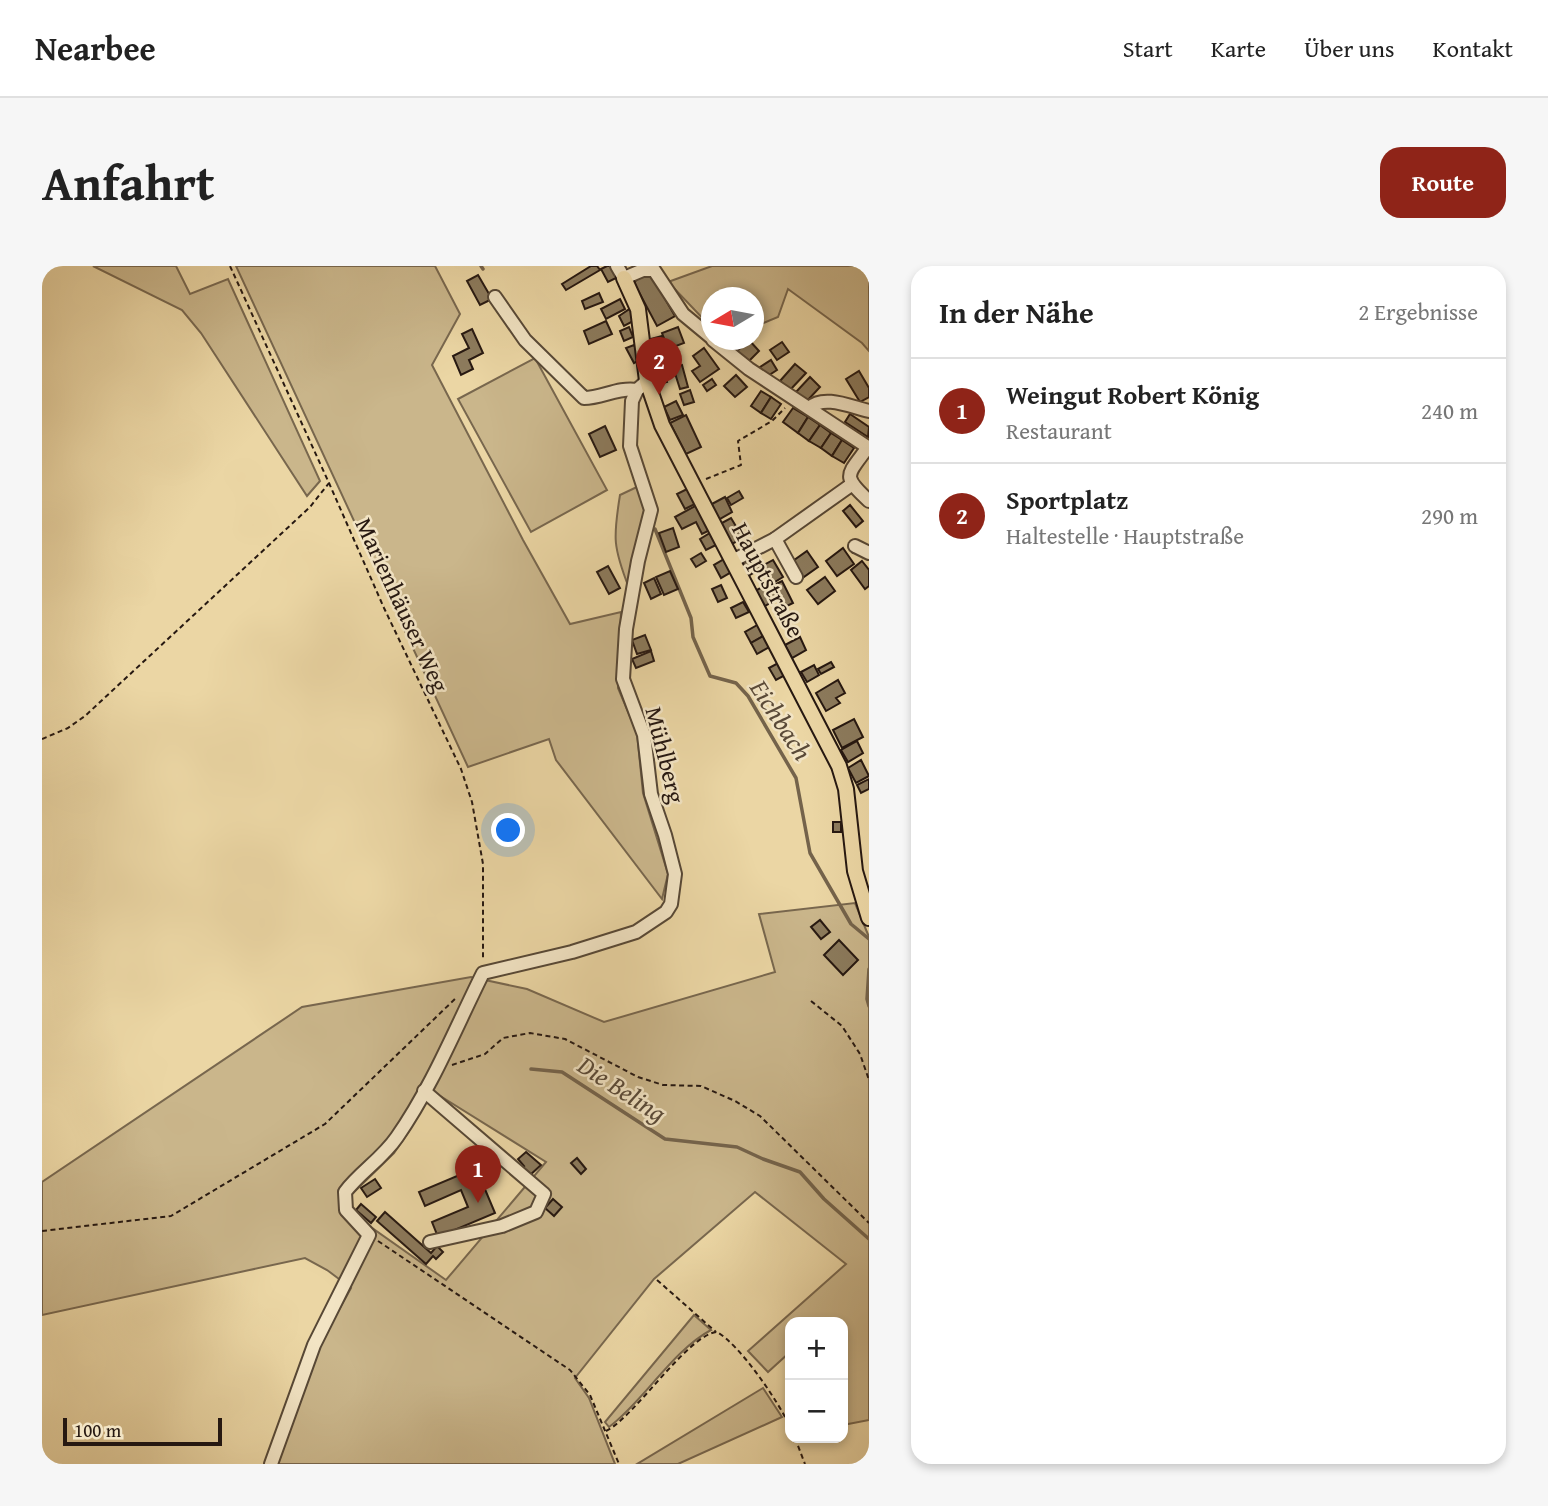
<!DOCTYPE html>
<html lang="de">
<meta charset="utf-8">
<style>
:root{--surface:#fff;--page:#f6f6f6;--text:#222;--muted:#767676;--line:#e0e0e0;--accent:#8f2418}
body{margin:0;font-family:"Gentium Book Plus",serif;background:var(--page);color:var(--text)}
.controls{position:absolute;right:21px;bottom:21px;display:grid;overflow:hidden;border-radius:14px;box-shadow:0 4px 10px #0003}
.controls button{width:63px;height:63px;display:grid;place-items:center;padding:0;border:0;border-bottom:2px solid var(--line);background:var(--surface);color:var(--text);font:35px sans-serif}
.compass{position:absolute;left:659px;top:21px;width:63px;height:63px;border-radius:50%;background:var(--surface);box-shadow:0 4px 10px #0003;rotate:260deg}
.scale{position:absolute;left:21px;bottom:18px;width:159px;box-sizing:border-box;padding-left:7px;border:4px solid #261811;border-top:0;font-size:19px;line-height:24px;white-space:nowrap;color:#261811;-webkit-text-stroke:5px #f2e4c4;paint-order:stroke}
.you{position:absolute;left:467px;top:565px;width:24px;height:24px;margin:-18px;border:5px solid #fff;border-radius:50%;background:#1a73e8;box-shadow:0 0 0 10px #1a73e833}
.badge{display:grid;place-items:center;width:46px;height:46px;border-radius:50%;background:var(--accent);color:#fff;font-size:23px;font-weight:700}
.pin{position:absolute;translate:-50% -58px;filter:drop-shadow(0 2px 4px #0008)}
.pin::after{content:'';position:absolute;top:37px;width:24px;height:21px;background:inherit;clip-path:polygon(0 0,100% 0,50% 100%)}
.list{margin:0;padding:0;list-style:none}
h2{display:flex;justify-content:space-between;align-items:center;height:91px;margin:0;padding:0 28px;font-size:30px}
h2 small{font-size:23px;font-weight:400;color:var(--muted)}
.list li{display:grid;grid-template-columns:46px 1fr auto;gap:21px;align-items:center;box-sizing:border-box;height:105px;padding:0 28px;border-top:2px solid var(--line)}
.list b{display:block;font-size:26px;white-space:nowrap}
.list p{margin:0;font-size:23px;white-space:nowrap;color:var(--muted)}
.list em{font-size:23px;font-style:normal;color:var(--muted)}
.map{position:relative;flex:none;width:827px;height:1198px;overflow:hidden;border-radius:21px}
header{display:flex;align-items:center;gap:42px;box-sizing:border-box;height:98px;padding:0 35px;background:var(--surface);border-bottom:2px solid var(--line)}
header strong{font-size:33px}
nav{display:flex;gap:38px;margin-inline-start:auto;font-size:24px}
.intro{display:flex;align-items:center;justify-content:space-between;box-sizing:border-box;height:168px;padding:0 42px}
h1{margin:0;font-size:49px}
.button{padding:18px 32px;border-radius:21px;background:var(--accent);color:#fff;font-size:24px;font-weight:700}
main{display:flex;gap:42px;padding:0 42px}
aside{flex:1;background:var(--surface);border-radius:21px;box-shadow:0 4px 10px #0003}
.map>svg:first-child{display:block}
.green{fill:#cab68b;stroke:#78674e;stroke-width:2;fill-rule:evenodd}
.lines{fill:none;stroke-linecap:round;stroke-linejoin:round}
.stream{stroke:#74634b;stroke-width:3.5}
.building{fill:#8c7b5d;stroke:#261811;stroke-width:2}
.minor-casing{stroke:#574836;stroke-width:16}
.major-casing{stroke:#261811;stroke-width:18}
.path{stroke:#261811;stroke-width:2;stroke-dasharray:5 3.5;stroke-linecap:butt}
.minor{stroke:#f2e4c4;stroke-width:12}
.major{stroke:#ebd6a4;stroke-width:14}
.labels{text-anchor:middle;stroke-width:5;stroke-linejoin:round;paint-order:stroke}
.street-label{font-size:24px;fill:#261811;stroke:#f2e4c4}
.water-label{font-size:26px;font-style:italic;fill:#5a4a38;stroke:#f2e4c4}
</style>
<header>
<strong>Nearbee</strong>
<nav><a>Start</a><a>Karte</a><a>Über uns</a><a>Kontakt</a></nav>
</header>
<div class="intro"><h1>Anfahrt</h1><a class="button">Route</a></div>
<main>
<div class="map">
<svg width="827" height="1198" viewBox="0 0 827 1198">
<rect width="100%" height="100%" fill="#ebd6a4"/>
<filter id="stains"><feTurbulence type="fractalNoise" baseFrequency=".00286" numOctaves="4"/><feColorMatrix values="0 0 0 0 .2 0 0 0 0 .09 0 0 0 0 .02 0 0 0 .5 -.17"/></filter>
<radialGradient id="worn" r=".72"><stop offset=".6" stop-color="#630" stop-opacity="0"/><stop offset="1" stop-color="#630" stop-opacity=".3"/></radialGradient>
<!-- green -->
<g class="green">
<path d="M 51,0 L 134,0 L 148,28 L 186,13 L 278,215 L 265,230 L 159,67 L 140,44 Z"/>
<path d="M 194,0 L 393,0 L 418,48 L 390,99 L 481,274 L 528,358 L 579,346 L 576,422 L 595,467 L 601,527 L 626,608 L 620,633 L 514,494 L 507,473 L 426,501 Z"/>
<path d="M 670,0 L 827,0 L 827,85 L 820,77 L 746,23 L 736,51 L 712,61 L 712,32 L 670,32 L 669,61 L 626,16 Z"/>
<path d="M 493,92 L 565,224 L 489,266 L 416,133 Z"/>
<path d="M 597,220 L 604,247 L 587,322 C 571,281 571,272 578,229 Z"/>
<path d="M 813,637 L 827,671 L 827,1154 L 801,1159 L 801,1056 L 748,1056 L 748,1086 L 726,1106 L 706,1085 L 804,998 L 713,926 L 612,1013 L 533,1112 L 547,1132 L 573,1198 L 234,1198 L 277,1080 L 309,1022 L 285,1004 L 263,992 L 0,1049 L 0,916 L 260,741 L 429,711 L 485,723 L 562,756 L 733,706 L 717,648 ZM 387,823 L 504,896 L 404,1014 L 316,952 L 309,938 L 309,929 L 352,887 L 367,865 Z"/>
<path d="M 652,1049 L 669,1064 C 630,1085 601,1136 567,1161 L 563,1156 Z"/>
<path d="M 721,1122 L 740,1151 L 636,1198 L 595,1198 Z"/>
</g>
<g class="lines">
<!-- stream -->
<g class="stream">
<path d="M 439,0 L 441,3"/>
<path d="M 613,263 L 649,352 L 651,371 L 668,410 L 694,417 L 706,430 L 754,512 L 768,587 L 809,658 L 827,673"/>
<path d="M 827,703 L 825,733 L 827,740"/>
<path d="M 489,803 L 520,806 L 623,873 L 695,881 L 721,893 L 758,906 L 782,933 L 827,973"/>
</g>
</g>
<!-- building -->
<g class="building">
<path d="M 549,0 L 555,0 L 558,4 L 524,24 L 520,18 Z"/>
<path d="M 565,0 L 572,0 L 578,10 L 566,16 L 559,3 Z"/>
<path d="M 605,8 L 611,12 L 633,50 L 615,60 L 592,17 L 596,12 Z"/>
<path d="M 436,9 L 450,33 L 438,39 L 425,15 Z"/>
<path d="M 557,27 L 561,36 L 543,43 L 540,35 Z"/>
<path d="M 578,33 L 583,43 L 564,53 L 559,43 Z"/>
<path d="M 589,42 L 595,53 L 582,60 L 577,50 Z"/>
<path d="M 564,55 L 570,68 L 547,78 L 542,65 Z"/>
<path d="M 587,61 L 591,71 L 582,75 L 578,65 Z"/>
<path d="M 636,61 L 642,77 L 626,83 L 620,67 Z"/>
<path d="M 430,63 L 441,87 L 427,94 L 431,103 L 419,109 L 411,90 L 427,82 L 420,68 Z"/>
<path d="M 620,70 L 623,84 L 609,88 L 605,74 Z"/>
<path d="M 707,74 L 717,85 L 706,96 L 695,85 Z"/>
<path d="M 740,76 L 747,86 L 735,94 L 728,84 Z"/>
<path d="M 592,79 L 599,93 L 592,97 L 584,82 Z"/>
<path d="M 662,82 L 677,103 L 658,116 L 650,105 L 658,100 L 651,90 Z"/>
<path d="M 729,94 L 735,104 L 724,111 L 718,101 Z"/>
<path d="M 628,96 L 630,105 L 623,107 L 625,116 L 615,118 L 611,99 Z"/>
<path d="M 753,98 L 764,107 L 748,124 L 738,115 Z"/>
<path d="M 640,99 L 646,121 L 638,123 L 631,101 Z"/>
<path d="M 817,105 L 827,122 L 827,131 L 818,136 L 804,113 Z"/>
<path d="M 694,109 L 705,121 L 693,131 L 682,120 Z"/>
<path d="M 768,111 L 778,121 L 764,136 L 754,126 Z"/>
<path d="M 670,113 L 674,119 L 665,125 L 661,119 Z"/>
<path d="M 648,124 L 652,136 L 642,139 L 638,128 Z"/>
<path d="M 719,125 L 729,131 L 719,147 L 709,140 Z"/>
<path d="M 729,131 L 739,138 L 729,153 L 719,147 Z"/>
<path d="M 634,135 L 641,149 L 628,154 L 622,141 Z"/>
<path d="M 751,142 L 766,151 L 756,167 L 741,156 Z"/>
<path d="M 808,148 L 827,161 L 826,171 L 803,156 Z"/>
<path d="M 644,149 L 659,181 L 644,188 L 628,157 Z"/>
<path d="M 766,151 L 778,159 L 767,175 L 756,167 Z"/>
<path d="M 778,159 L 789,167 L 779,182 L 767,175 Z"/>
<path d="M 563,160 L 574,184 L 558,191 L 547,168 Z"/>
<path d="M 789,167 L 800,174 L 790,190 L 779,182 Z"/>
<path d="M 800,174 L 812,182 L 802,197 L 790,190 Z"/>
<path d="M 647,222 L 655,237 L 643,243 L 635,228 Z"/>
<path d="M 697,225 L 701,232 L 689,239 L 685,232 Z"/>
<path d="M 683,231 L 690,246 L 676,254 L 668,239 Z"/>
<path d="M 655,239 L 668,264 L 660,268 L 654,256 L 640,263 L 633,251 Z"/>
<path d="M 808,239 L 821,255 L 814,261 L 801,245 Z"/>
<path d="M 689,252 L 701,272 L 690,278 L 678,258 Z"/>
<path d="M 631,262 L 637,281 L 624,286 L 617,267 Z"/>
<path d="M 668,267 L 674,279 L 664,284 L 658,273 Z"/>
<path d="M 801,282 L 812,298 L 795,310 L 784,295 Z"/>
<path d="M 765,285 L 776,301 L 759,313 L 748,297 Z"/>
<path d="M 659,287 L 664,295 L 654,301 L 649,293 Z"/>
<path d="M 714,290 L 721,302 L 706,310 L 700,298 Z"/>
<path d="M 684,292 L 691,305 L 679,312 L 672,299 Z"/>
<path d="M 731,294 L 741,311 L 731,317 L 722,299 Z"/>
<path d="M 820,295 L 827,304 L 827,320 L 823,323 L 809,304 Z"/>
<path d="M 566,300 L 578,322 L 567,328 L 555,306 Z"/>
<path d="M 628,305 L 636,323 L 622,329 L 614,311 Z"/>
<path d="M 783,311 L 793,325 L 776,338 L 765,324 Z"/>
<path d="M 612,312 L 619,328 L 609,333 L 602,317 Z"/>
<path d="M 740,315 L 751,337 L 743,341 L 732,319 Z"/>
<path d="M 728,317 L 737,332 L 721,341 L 713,325 Z"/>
<path d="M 679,319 L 685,332 L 676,336 L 670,323 Z"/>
<path d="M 701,336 L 707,346 L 694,352 L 689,342 Z"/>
<path d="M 717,358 L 723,369 L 709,377 L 703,366 Z"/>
<path d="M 603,369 L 609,384 L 595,388 L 590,374 Z"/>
<path d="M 723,369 L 729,380 L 715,388 L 709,377 Z"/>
<path d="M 758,371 L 764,384 L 750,392 L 743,379 Z"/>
<path d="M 609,385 L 612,395 L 594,402 L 590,393 Z"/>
<path d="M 738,396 L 745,408 L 734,414 L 727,402 Z"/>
<path d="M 789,396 L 792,401 L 779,408 L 776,403 Z"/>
<path d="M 772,399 L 777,409 L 765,416 L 759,406 Z"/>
<path d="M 796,414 L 803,427 L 794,432 L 798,437 L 784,445 L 774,427 Z"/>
<path d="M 812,453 L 821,471 L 800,482 L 791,464 Z"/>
<path d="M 815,475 L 821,487 L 806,496 L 799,484 Z"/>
<path d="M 819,494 L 827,510 L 814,517 L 806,502 Z"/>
<path d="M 827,513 L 827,523 L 819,527 L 815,519 Z"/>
<rect x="791" y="556" width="8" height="10"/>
<path d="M 778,654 L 788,666 L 779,673 L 769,661 Z"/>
<path d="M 797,674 L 816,694 L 801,709 L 782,689 Z"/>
<path d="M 484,886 L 499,899 L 487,910 L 479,902 L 482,900 L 476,893 Z"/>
<path d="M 535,892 L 544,903 L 539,908 L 529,897 Z"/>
<path d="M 434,902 L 453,947 L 396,971 L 390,956 L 426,941 L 419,924 L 383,940 L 377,926 Z"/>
<path d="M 333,913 L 339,922 L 325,931 L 319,922 Z"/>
<path d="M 511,933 L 520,941 L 512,950 L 503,942 Z"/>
<path d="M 319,938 L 334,951 L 329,957 L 314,944 Z"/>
<path d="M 343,946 L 389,987 L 395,980 L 401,986 L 394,993 L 391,990 L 384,998 L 335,955 Z"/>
</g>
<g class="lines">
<!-- minor casing -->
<g class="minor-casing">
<g id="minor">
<path d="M 575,0 L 582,12 L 601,4 L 612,4 L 641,48 L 670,72"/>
<path d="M 453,31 L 483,74 L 542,132 C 560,132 576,121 595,124"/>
<path d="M 671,74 L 707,103 L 827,182"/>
<path d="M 767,142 C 782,128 809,141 827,145"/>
<path d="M 826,181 C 805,210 799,209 827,235"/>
<path d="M 733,273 L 809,219"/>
<path d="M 813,280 L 827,287"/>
<path d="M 690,295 L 733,273 L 754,311"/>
<path d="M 382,825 L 502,928 L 494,946 L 460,960 L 388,976"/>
<path d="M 229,1198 L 272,1079 L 327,969 L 304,944 L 303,926 C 318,906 340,893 355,871 C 390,821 414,761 441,707 L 530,686 L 594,666 L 624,646 L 629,638 L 633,608 L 623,569 L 609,528 L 602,469 L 581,413 L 584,363 L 596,295 L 609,244 L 588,180 L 590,135 L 595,124 L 605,115"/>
</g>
</g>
<!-- major casing -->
<g class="major-casing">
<path id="major" d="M 582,12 L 596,43 L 605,115 L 620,159 L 797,500 L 804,523 L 813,605 L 827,652"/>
</g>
<!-- path -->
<g class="path">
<path d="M 188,0 L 287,217 L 342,342 L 419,503 L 430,536 L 441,598 L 441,694"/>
<path d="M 664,213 L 699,199 L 696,175 L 730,155 L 743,142"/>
<path d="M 0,473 L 26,462 L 43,450 L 268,241 L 287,217"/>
<path d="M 769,735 L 800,760 L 818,788 L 827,814"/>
<path d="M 410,799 L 443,788 L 461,772 L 488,767 L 523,773 L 596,811 L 621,819 L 659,820 L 693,835 L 718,850 L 827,957"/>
<path d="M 0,965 L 129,950 L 283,858 L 415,731"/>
<path d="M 336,975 L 528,1104 L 548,1129 L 577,1198"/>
<path d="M 615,1014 L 674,1066"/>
<path d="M 564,1165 C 593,1151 646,1068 675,1066 C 698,1079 737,1136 748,1161"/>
<path d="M 753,1172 L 763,1198"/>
</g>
<!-- minor -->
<use href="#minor" class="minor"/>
<!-- major -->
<use href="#major" class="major"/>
</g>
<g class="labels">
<!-- street labels -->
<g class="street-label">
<text transform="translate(726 314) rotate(62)" y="8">Hauptstraße</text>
<text transform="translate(360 339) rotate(65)" y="8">Marienhäuser Weg</text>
<text transform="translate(623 489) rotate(76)" y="8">Mühlberg</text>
</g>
<!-- water labels -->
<g class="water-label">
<text transform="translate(739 454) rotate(57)" y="9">Eichbach</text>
<text transform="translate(580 823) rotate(33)" y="9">Die Beling</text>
</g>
</g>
<rect width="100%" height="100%" filter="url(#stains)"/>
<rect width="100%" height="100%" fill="url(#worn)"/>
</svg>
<div class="controls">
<button>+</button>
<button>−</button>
</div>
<svg class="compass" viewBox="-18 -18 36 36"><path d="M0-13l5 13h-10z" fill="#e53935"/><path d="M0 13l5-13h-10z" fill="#767676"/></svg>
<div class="scale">100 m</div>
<div class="you"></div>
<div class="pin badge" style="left:436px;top:937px">1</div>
<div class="pin badge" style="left:617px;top:129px">2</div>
</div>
<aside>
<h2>In der Nähe<small>2 Ergebnisse</small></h2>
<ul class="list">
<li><span class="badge">1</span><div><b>Weingut Robert König</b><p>Restaurant</p></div><em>240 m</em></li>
<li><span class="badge">2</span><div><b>Sportplatz</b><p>Haltestelle · Hauptstraße</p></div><em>290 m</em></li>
</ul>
</aside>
</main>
